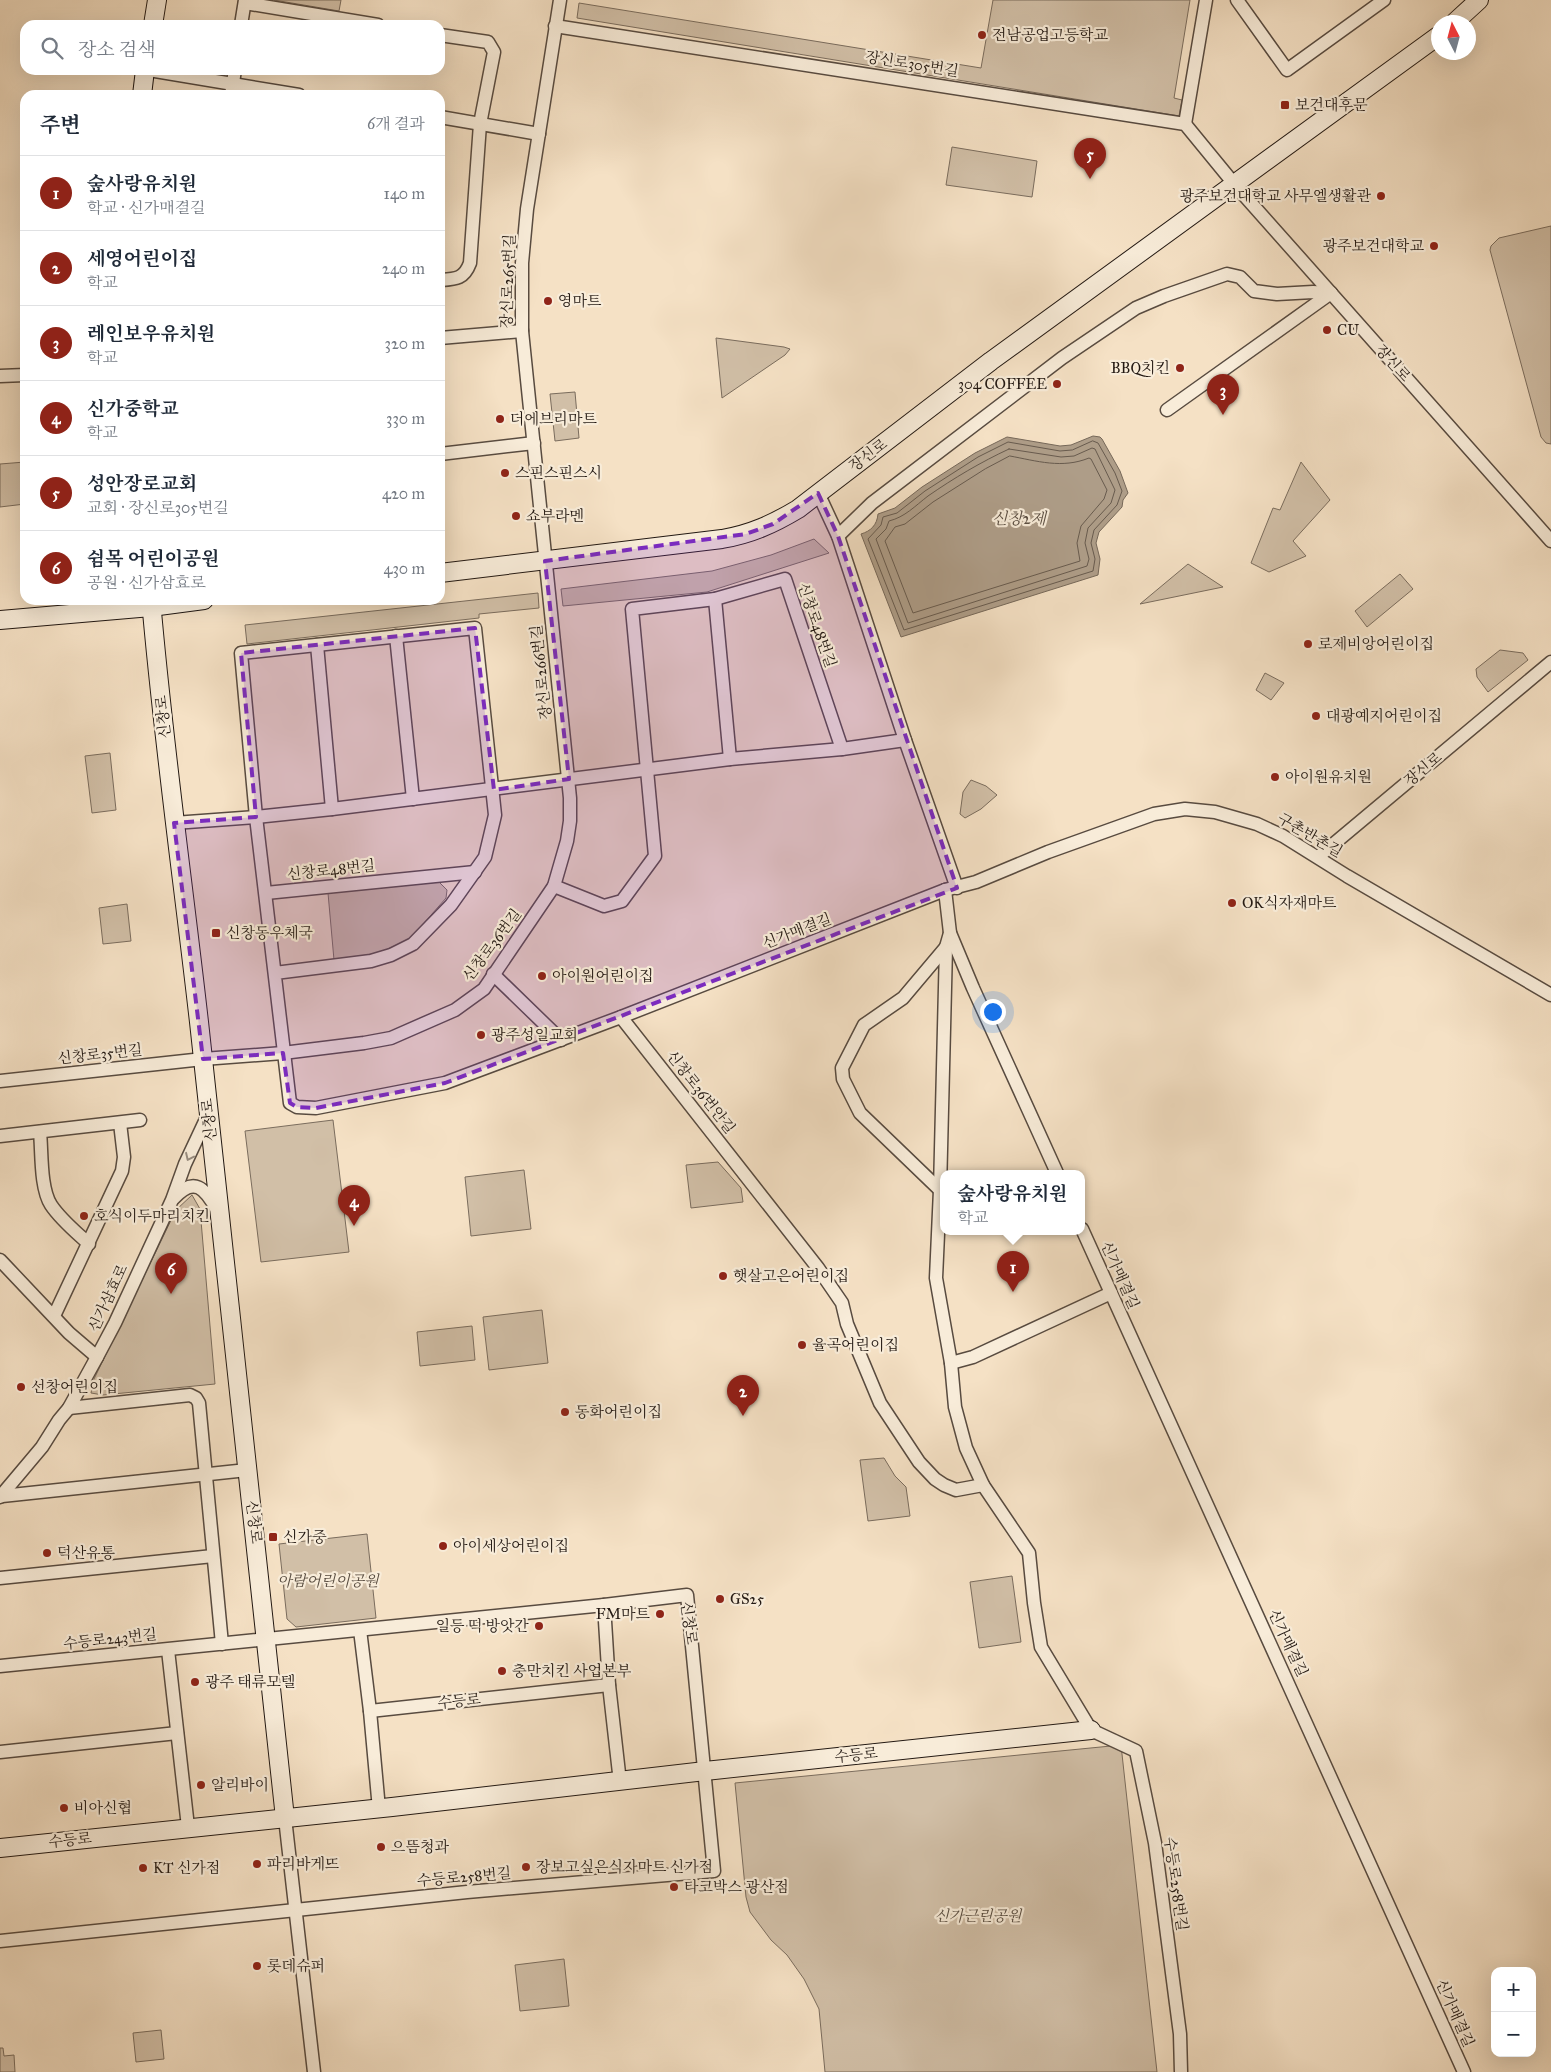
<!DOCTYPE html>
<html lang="ko">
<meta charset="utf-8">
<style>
:root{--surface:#fff;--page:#f2f2f3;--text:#1f2937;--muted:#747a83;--line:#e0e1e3;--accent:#8f2418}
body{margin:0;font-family:"IM FELL Great Primer","Noto Serif KR",serif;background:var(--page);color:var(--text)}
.controls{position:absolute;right:15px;bottom:15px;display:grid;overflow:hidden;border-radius:10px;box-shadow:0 5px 20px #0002}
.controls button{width:45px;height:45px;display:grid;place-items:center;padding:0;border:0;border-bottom:1px solid var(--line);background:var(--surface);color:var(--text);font:25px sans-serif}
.compass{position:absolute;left:1431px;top:15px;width:45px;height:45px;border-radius:50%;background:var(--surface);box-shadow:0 5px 20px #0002;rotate:354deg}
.you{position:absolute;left:992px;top:1011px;width:18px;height:18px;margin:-12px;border:4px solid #fff;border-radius:50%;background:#1a73e8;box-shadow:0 0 0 8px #1a73e833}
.badge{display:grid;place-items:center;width:32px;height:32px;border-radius:50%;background:var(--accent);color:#fff;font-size:16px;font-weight:700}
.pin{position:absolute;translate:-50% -41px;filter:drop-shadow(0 1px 2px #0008)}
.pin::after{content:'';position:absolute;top:26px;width:18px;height:15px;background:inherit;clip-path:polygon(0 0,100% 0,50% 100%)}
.popup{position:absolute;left:940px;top:1170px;width:145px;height:65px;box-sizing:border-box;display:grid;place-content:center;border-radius:10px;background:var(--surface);filter:drop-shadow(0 1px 4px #0005);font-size:16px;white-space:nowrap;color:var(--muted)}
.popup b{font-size:19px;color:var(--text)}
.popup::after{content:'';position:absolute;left:50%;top:100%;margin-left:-10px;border:10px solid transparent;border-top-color:var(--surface)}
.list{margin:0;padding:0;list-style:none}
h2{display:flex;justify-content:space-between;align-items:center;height:65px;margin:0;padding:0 20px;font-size:21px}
h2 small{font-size:16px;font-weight:400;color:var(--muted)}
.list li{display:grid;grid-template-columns:32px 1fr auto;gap:15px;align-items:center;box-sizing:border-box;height:75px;padding:0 20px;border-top:1px solid var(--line)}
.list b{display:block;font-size:19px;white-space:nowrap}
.list p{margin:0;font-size:16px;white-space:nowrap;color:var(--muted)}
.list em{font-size:16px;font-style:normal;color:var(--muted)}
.icon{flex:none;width:28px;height:28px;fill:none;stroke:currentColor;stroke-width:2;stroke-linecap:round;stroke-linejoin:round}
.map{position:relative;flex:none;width:1551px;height:2072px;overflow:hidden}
.search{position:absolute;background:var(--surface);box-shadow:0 5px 20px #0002;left:20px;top:20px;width:425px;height:55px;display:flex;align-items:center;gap:12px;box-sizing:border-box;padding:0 18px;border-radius:15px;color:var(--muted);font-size:19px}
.panel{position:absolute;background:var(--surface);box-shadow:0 5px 20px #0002;left:20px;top:90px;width:425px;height:515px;border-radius:15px}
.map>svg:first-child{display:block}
.green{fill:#d1bfa7;stroke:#7a6c5d}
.water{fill:#ae9d88;stroke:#766859}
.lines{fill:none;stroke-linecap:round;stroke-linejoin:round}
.shore{stroke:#685b4e;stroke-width:1}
.street-casing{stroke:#584b40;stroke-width:15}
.secondary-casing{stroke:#231913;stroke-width:20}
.street{stroke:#f8ecd9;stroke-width:12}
.secondary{stroke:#f8ecd9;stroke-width:18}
.oneway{stroke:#988d80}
.marked{fill:#7b2cbf;fill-opacity:0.2;stroke:#7b2cbf;stroke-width:4;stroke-dasharray:10 6;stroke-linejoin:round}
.poi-dot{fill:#8f2418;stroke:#f8ecd9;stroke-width:2}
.labels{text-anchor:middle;stroke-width:4.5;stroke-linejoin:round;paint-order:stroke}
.poi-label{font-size:15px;fill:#231913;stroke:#f8ecd9;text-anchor:start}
.street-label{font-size:15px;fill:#231913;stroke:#f8ecd9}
.park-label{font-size:15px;font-style:italic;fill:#574b3f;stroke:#f8ecd9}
.water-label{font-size:16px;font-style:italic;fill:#5b4e42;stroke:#f8ecd9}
</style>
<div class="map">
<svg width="1551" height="2072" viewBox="0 0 1551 2072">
<rect width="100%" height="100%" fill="#f5e1c5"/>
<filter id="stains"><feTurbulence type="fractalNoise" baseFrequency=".004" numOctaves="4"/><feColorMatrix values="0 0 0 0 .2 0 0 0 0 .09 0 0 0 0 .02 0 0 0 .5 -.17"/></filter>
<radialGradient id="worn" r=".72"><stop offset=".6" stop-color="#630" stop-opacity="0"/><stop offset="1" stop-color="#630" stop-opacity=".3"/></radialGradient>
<!-- green -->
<g class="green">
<path d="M 274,0 L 341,0 L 339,11 Z"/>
<path d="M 993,0 L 1190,0 L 1174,98 L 1182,100 L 1179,116 L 577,18 L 579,3 L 981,68 Z"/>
<path d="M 952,147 L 1037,161 L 1032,197 L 946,185 Z"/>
<path d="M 1551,226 L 1551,444 L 1546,443 L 1541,437 L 1490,250 L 1491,246 L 1499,238 Z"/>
<path d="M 716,338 L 784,347 L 790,349 L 785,355 L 722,398 Z"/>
<path d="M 575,392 L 579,438 L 555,441 L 550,394 Z"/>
<path d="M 25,462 L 25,504 L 0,507 L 0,464 Z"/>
<path d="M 1301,462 L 1330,500 L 1293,541 L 1306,556 L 1269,572 L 1251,563 L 1273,508 L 1280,510 Z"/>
<path d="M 814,539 L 829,553 L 707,592 L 563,606 L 561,589 L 712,571 L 771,555 Z"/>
<path d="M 1188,564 L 1223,587 L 1140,604 Z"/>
<path d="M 1400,574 L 1413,589 L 1367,627 L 1355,611 Z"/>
<path d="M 538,593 L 539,608 L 479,614 L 479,618 L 247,644 L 245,625 Z"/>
<path d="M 1500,650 L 1523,653 L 1528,660 L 1488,692 L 1477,677 L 1476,669 Z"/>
<path d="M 1265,673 L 1284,683 L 1271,700 L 1256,690 Z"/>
<path d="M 110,753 L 116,810 L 92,813 L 85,756 Z"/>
<path d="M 971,780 L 986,786 L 997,795 L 981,809 L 965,818 L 960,814 L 963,792 Z"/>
<path d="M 439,882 L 447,890 L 446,898 L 410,939 L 379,953 L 334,960 L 328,893 Z"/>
<path d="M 127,904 L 131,941 L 103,944 L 99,908 Z"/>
<path d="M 333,1120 L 349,1252 L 261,1262 L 245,1131 Z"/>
<path d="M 718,1162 L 741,1188 L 743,1202 L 691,1208 L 686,1165 Z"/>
<path d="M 524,1170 L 531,1229 L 471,1236 L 465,1177 Z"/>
<path d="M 192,1195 L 200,1209 L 215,1384 L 103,1395 L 91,1393 L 94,1379 L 176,1210 Z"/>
<path d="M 542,1310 L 548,1363 L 489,1370 L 483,1317 Z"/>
<path d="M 472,1326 L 475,1360 L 420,1366 L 417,1332 Z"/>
<path d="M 884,1458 L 895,1476 L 906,1487 L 910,1516 L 868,1521 L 860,1460 Z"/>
<path d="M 367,1534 L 376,1618 L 296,1627 L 287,1619 L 279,1544 Z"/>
<path d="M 1012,1576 L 1021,1642 L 979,1648 L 970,1582 Z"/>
<path d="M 1121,1745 L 1157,2072 L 825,2072 L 819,2009 L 804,1979 L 787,1955 L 771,1940 L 750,1912 L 746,1897 L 735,1783 Z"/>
<path d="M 564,1959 L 569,2006 L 520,2011 L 515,1965 Z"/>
<path d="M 161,2030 L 164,2059 L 136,2062 L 133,2033 Z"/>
<path d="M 0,2048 L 3,2048 L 4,2056 L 14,2055 L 15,2072 L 0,2072 Z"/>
</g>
<!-- water -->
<path class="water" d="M 1093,436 L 1100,437 L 1102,439 L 1120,471 L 1128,493 L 1123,500 L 1122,507 L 1099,532 L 1096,543 L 1100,559 L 1098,575 L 901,637 L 861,534 C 871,531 877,525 878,514 L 895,508 L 922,487 L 975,453 L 1007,437 L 1060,446 L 1071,445 Z"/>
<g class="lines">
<!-- shore -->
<g class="shore">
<path d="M 1093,441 L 1098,443 L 1115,473 L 1122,491 L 1117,505 L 1094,530 L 1091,543 L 1095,559 L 1093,571 L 904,630 L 868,539 L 881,525 L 883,517 L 897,513 L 925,491 L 978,457 L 1008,442 L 1060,451 L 1072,450 Z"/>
<path d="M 1009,449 L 1061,457 L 1074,456 L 1092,448 L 1095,449 L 1115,490 L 1111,503 L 1088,528 L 1085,543 L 1089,559 L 1087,566 L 908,623 L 876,539 L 886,529 L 889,521 C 905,517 915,506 928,496 C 954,478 981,462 1009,449 Z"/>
<path d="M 1010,456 C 1037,461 1062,469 1089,458 L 1091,459 L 1107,490 L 1104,499 L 1081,526 L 1077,543 L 1080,561 L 913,613 L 885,541 L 895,527 L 905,524 L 933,502 L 985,469 Z"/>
</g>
<!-- street casing -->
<g class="street-casing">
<g id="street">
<path d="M 1237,0 L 1287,70 L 1384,0"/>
<path d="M 245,3 L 378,25"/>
<path d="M 241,25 L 245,0"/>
<path d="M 555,26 L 1185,124 L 1235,185 L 1551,541"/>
<path d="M 440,35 L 488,42 L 494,52 L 480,124 L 470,263 C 464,279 456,279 440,280"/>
<path d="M 149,70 L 299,95"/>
<path d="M 231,95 L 235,70"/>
<path d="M 440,117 L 539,134"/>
<path d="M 1185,124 L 1206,0"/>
<path d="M 440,338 L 522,331"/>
<path d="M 0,376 L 25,375"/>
<path d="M 1167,410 L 1331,293"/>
<path d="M 440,454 L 534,443"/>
<path d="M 818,493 L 838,536 L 905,740 L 957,888"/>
<path d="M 838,536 L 872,503 L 1062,358 L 1136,308 L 1164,296 L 1227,274 L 1240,277 L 1254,291 L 1277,294 L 1313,292 L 1331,293"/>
<path d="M 715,599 L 730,759"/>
<path d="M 396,636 L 413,799"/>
<path d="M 317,645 L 332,809"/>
<path d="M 174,823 L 256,817 L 332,809 L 730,759 L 842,749 L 905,740"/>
<path d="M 1318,857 L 1551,662"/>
<path d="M 554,886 L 604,906 L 622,901 L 655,856 L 632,609 L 715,599 L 785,579 L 842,749"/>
<path d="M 945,890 L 950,933 L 946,947 L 940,1190 L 936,1278 L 951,1363 L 955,1407 L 966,1448 L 983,1485 L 1029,1553 L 1034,1603 L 1041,1647 L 1091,1730 L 1136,1751 L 1155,1843 L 1180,2034 L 1181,2072"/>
<path d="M 266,893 L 475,872"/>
<path d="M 950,933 L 973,988 L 1057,1173"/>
<path d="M 275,973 L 371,961 L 391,955 L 413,944 L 451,905 L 485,857 L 495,815 L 475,628 L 241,653 L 256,817 L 290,1103 L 297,1107 L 316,1108 L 445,1083 L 621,1017 L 818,1268 L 842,1303 L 847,1324 L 880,1403 L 919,1462 L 935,1479 L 944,1485 L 956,1490 L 983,1485"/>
<path d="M 493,974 L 561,1040"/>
<path d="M 621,1017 L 945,890 L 976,882 L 1048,852 L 1154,814 L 1185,809 L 1215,812 L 1257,824 L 1283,836 L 1347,876 L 1551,995"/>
<path d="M 0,1081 L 203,1059 L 283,1053 L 364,1043 L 391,1038 L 455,1010 L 484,989 L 554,886 L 567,841 L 570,821 L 570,798 L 522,331 L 522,263 L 527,209 L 560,0"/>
<path d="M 40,1132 C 42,1152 40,1188 51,1205 C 61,1220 76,1232 89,1244"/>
<path d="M 0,1136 L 140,1120"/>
<path d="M 940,1190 L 860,1113 L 843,1079 L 842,1068 L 864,1025 L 903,998 L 946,947"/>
<path d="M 174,1198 C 194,1176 205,1188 217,1210"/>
<path d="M 1082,1229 L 1464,2072"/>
<path d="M 0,1260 L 69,1333 L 97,1357"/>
<path d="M 54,1316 L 122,1171 L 124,1157 L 120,1123"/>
<path d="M 951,1363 L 973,1357 L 1111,1293"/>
<path d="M 69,1408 L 190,1395 L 196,1398 L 199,1403 L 222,1644"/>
<path d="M 2,1496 L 247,1470"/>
<path d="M 0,1497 L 42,1447 L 59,1420 L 69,1408 L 97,1357 L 115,1323 L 172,1200 L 185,1164 L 208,1115"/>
<path d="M 0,1578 L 213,1556"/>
<path d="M 604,1605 L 609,1685 L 620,1782"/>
<path d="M 360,1630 L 370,1711 L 379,1809"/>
<path d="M 168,1650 L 188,1827"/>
<path d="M 0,1666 L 604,1605 L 687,1595 L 714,1871 L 467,1892 L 0,1941"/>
<path d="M 370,1711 L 609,1685"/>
<path d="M 0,1752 L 177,1733"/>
<path d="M 285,1818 L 314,2072"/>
</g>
</g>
<!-- secondary casing -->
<g class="secondary-casing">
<g id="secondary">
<path d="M 1455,22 L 1479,0"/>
<path d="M 153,25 L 157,0"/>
<path d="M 142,95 L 145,70"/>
<path d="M 440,573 L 722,539 C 751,534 773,524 798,509 L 991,361 L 1438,36"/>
<path d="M 151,600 C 163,741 183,881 199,1022 C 228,1287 257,1552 285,1818"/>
<path d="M 0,620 L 151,607 L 204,600"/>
<path d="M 0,1848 L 392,1807 L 705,1771 L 1091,1730"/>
</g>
</g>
<!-- street -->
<use href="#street" class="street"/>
<!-- secondary -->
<use href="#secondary" class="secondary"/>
</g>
<!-- one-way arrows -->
<defs><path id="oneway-chevron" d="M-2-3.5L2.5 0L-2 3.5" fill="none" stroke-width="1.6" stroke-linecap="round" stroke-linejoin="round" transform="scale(1.25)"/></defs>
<use class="oneway" href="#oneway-chevron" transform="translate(189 1157) rotate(115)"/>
<!-- marked area -->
<path class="marked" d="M 818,493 L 838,536 L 957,888 L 445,1083 L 316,1108 L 297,1107 L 290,1103 L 283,1053 L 203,1059 L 174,823 L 256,817 L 241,653 L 475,628 L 494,790 L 569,779 L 545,561 L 746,534 L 773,524 Z"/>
<!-- markers -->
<g class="poi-dot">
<circle cx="982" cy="35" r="5"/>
<rect x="1280" y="100" width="10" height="10" rx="2.5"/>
<circle cx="1381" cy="196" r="5"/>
<circle cx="1434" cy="246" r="5"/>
<circle cx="548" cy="301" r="5"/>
<circle cx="1327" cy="330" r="5"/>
<circle cx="1180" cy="368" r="5"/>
<circle cx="1057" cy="384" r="5"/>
<circle cx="500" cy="419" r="5"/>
<circle cx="505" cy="473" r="5"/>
<circle cx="516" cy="516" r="5"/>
<circle cx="1308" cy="644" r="5"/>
<circle cx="1316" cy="716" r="5"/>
<circle cx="1275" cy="777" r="5"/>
<circle cx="1232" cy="903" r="5"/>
<rect x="211" y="928" width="10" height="10" rx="2.5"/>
<circle cx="542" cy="976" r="5"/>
<circle cx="481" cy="1035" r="5"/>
<circle cx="84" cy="1216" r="5"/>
<circle cx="723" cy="1276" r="5"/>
<circle cx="802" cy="1345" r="5"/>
<circle cx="21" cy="1387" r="5"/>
<circle cx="565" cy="1412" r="5"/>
<rect x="268" y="1532" width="10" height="10" rx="2.5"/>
<circle cx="443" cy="1546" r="5"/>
<circle cx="47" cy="1553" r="5"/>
<circle cx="720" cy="1599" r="5"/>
<circle cx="660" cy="1614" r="5"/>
<circle cx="539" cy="1626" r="5"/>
<circle cx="502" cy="1671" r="5"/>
<circle cx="195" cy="1682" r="5"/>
<circle cx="201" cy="1785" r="5"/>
<circle cx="64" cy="1808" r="5"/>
<circle cx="381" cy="1847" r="5"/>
<circle cx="257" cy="1864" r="5"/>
<circle cx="526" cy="1867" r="5"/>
<circle cx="143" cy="1868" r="5"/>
<circle cx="674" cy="1887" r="5"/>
<circle cx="257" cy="1966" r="5"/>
</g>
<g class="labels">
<!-- poi labels -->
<g class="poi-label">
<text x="992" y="40">전남공업고등학교</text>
<text x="1295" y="110">보건대후문</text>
<text x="1371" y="201" text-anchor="end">광주보건대학교 사무엘생활관</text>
<text x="1424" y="251" text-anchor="end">광주보건대학교</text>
<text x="558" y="306">영마트</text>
<text x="1337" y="335">CU</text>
<text x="1170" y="373" text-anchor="end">BBQ치킨</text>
<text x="1047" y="389" text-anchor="end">304 COFFEE</text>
<text x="510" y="424">더에브리마트</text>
<text x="515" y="478">스핀스핀스시</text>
<text x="526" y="521">쇼부라멘</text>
<text x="1318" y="649">로제비앙어린이집</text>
<text x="1326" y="721">대광예지어린이집</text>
<text x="1285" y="782">아이원유치원</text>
<text x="1242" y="908">OK식자재마트</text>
<text x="226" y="938">신창동우체국</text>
<text x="552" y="981">아이원어린이집</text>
<text x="491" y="1040">광주성일교회</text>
<text x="94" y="1221">호식이두마리치킨</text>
<text x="733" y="1281">햇살고은어린이집</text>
<text x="812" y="1350">율곡어린이집</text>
<text x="31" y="1392">선창어린이집</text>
<text x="575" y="1417">동화어린이집</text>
<text x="283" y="1542">신가중</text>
<text x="453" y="1551">아이세상어린이집</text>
<text x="57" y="1558">덕산유통</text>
<text x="730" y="1604">GS25</text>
<text x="650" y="1619" text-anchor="end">FM마트</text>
<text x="529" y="1631" text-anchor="end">일등 떡 방앗간</text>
<text x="512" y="1676">충만치킨 사업본부</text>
<text x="205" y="1687">광주 태류모텔</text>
<text x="211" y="1790">알리바이</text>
<text x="74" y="1813">비아신협</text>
<text x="391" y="1852">으뜸청과</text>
<text x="267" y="1869">파리바게뜨</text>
<text x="536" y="1872">장보고싶은식자마트 신가점</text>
<text x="153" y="1873">KT 신가점</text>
<text x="684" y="1892">타코박스 광산점</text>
<text x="267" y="1971">롯데슈퍼</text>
</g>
<!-- street labels -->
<g class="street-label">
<text transform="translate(912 64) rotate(9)" y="5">장신로305번길</text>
<text transform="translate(508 281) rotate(-88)" y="5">장신로265번길</text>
<text transform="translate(1393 363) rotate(48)" y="5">장신로</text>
<text transform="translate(868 455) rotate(-37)" y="5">장신로</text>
<text transform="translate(817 625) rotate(71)" y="5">신창로48번길</text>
<text transform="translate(541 672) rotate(-96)" y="5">장신로266번길</text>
<text transform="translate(163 717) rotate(-96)" y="5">신창로</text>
<text transform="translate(1423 769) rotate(-40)" y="5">장신로</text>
<text transform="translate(1310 835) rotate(30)" y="5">구촌반촌길</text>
<text transform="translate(331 870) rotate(-6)" y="5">신창로48번길</text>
<text transform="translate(797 931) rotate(-21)" y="5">신가매결길</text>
<text transform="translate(492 945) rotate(-53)" y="5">신창로36번길</text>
<text transform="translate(100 1054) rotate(-6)" y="5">신창로35번길</text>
<text transform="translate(701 1092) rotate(52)" y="5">신창로36번안길</text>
<text transform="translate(209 1120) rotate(-96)" y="5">신창로</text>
<text transform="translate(1120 1275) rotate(66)" y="5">신가매결길</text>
<text transform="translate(108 1298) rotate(-65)" y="5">신가삼효로</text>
<text transform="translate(254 1522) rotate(83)" y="5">신창로</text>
<text transform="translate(689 1623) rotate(82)" y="5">신창로</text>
<text transform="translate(110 1639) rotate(-6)" y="5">수등로243번길</text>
<text transform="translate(1288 1643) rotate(65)" y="5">신가매결길</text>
<text transform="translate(459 1701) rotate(-6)" y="5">수등로</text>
<text transform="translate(856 1755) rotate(-6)" y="5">수등로</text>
<text transform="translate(70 1840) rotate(-6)" y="5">수등로</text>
<text transform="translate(464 1877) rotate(-5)" y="5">수등로258번길</text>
<text transform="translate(1176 1884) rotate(82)" y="5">수등로258번길</text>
<text transform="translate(1455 2013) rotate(66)" y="5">신가매결길</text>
</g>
<!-- park labels -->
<g class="park-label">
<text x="328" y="1586">아람어린이공원</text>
<text x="978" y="1921">신가근린공원</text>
</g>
<!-- water labels -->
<g class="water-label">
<text x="1019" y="524">신창2제</text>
</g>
</g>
<rect width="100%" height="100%" filter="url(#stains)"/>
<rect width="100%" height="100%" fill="url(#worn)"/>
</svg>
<div class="controls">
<button>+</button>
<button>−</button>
</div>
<svg class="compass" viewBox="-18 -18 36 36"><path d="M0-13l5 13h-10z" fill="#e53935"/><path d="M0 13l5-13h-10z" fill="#747a83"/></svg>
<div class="you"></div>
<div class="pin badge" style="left:1013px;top:1292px">1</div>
<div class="popup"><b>숲사랑유치원</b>학교</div>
<div class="pin badge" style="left:743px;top:1416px">2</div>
<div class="pin badge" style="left:1223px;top:415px">3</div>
<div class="pin badge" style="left:354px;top:1226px">4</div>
<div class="pin badge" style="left:1090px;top:179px">5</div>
<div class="pin badge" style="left:171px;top:1294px">6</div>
<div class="search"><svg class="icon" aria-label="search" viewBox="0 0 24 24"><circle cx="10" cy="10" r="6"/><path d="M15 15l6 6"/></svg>장소 검색</div>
<section class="panel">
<h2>주변<small>6개 결과</small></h2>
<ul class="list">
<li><span class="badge">1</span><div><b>숲사랑유치원</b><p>학교 · 신가매결길</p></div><em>140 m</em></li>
<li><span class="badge">2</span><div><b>세영어린이집</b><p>학교</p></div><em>240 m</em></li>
<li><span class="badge">3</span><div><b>레인보우유치원</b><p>학교</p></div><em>320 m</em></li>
<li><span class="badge">4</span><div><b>신가중학교</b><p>학교</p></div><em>330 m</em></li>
<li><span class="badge">5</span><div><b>성안장로교회</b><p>교회 · 장신로305번길</p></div><em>420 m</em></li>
<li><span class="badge">6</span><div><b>쉼목 어린이공원</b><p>공원 · 신가삼효로</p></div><em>430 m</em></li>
</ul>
</section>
</div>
